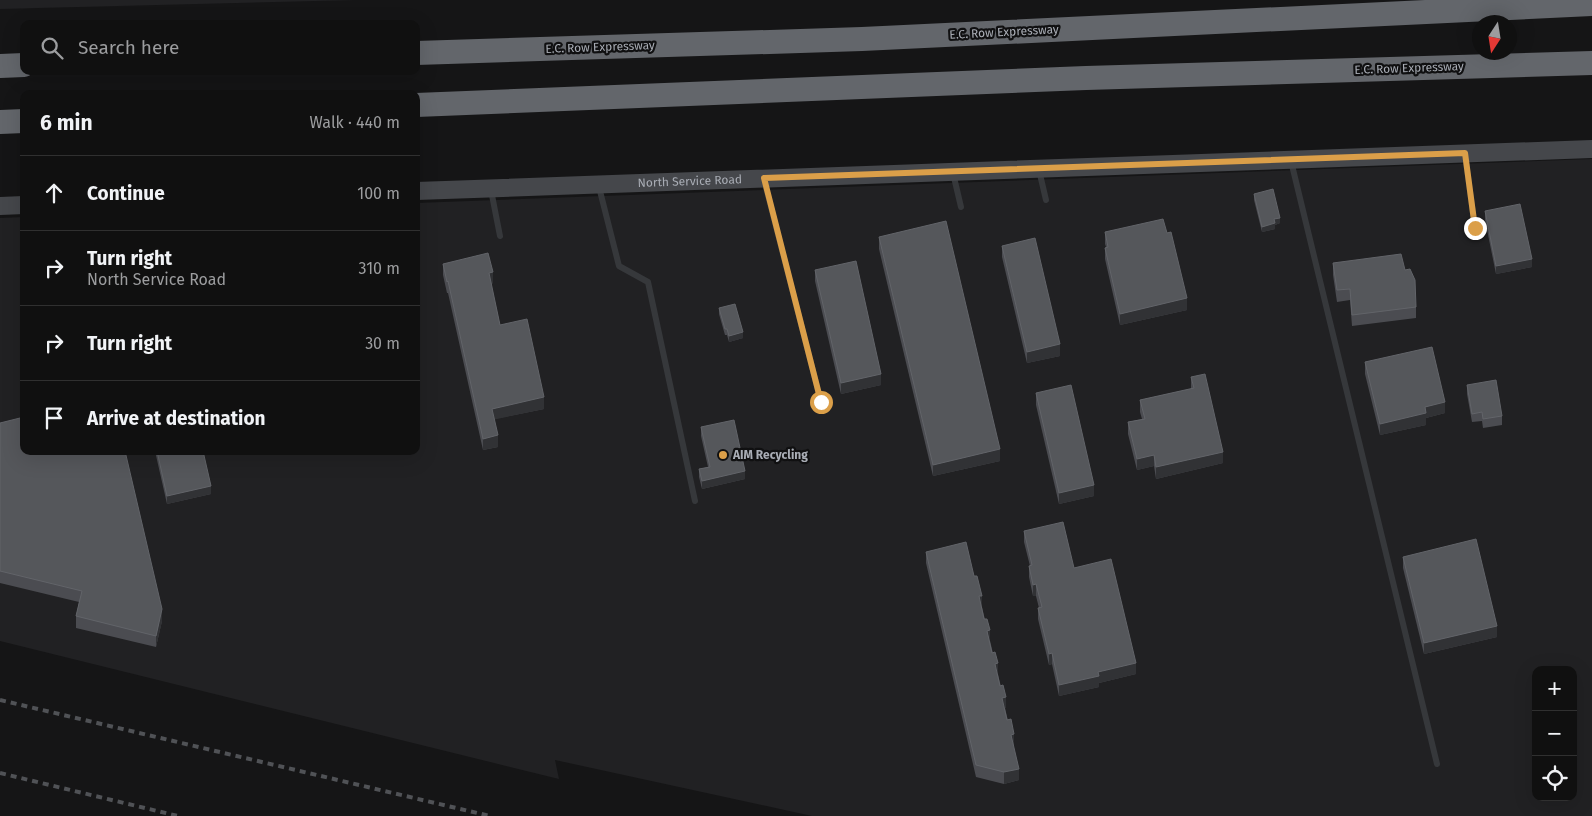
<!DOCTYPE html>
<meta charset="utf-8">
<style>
:root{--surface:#101010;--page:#191919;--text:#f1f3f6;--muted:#9c9d9f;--line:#303030}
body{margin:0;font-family:"Fira Sans",sans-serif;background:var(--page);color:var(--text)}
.controls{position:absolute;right:15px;bottom:15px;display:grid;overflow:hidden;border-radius:10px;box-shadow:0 5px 20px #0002}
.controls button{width:45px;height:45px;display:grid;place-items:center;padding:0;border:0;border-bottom:1px solid var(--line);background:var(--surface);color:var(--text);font:25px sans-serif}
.compass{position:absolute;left:1472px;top:15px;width:45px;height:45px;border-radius:50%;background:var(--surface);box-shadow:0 5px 20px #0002;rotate:192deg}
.stop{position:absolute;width:15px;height:15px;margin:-11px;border:4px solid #db9f49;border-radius:50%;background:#fff}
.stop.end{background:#db9f49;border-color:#fff;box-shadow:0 1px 5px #0008}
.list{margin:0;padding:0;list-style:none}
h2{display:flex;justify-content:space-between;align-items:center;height:65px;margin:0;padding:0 20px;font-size:21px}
h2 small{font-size:16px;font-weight:400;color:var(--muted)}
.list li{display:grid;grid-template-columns:32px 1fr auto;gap:15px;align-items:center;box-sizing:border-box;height:75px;padding:0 20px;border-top:1px solid var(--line)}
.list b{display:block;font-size:19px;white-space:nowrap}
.list p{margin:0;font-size:16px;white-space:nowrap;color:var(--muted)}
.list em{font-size:16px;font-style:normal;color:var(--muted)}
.icon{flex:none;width:28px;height:28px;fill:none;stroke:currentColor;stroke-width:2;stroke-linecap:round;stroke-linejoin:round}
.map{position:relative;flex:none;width:1592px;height:816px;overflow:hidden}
.search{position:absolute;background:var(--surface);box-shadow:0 5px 20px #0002;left:20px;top:20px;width:400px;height:55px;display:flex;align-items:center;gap:12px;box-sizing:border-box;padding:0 18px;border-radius:10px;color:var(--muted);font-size:19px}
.panel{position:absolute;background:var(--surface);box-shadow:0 5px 20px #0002;left:20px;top:90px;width:400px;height:365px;border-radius:10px}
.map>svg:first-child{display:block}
.built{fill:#212123;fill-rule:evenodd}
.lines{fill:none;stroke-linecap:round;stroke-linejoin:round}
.lane{stroke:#36383b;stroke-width:6}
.secondary{stroke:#45474b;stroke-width:18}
.highway{stroke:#63666b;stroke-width:24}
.rail{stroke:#505256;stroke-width:4;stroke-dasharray:6 5;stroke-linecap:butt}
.wall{fill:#4b4c51}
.shaded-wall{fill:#313235}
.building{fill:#55575b;stroke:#626469}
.route{stroke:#db9f49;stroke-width:6}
.poi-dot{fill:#db9f49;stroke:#101011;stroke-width:2}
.labels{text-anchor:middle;stroke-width:4.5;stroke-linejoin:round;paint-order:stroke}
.street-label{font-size:12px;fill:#a9adb5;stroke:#101011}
.poi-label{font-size:12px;font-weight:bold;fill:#a9adb5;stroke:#101011;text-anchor:start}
</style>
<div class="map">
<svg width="1592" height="816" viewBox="0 0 1592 816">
<rect width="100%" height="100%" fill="#151516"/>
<!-- built -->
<g class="built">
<path d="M 0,0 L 357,0 L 0,9 Z"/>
<path d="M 1592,159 L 1592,816 L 812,816 L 555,760 L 559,779 L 0,641 L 0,218 L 24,217 L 24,451 L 416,451 L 416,203 ZM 1536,670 L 1573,670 L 1573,797 L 1536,797 Z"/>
</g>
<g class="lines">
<!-- lane -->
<g class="lane">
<path d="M 1465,155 L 1475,228"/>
<path d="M 1291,161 L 1437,764"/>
<path d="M 1039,170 L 1046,200"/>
<path d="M 953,173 L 961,207"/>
<path d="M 764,180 L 821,402"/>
<path d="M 599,187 L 619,266 L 648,282 L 695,501"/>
<path d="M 491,190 L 500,236"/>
</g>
<!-- secondary -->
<g class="secondary">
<path id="s1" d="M 416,191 L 1592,149"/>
<path d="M 0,206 L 24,205"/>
</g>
<!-- highway -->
<g class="highway">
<path d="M 416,53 L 862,39 L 1592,4"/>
<path d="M 0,66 L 24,65"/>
<path d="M 416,105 L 1086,78 L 1592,63"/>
<path d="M 0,122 L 24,121"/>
</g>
<!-- rail -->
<g class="rail">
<path d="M 0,700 L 490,816"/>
<path d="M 0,773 L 178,816"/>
</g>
</g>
<!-- wall -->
<g class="wall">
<path d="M 1254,194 L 1280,223 L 1275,225 L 1275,229 L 1262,232 L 1254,200 Z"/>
<path d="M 1485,211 L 1532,267 L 1496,274 L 1485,220 Z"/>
<path d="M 1105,232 L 1167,233 L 1187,310 L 1120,325 L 1105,259 L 1105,248 L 1106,247 L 1105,244 Z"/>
<path d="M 879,237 L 1000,461 L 933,476 L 879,249 Z"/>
<path d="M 1002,246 L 1060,356 L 1027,363 L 1002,257 Z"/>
<path d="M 1333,263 L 1405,270 L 1416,307 L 1416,318 L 1352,326 L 1350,300 L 1337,302 L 1333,275 Z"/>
<path d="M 443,264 L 493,283 L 491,284 L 500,325 L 544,409 L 494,419 L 498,447 L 483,450 L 448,293 L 447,293 L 443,275 Z"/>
<path d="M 815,270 L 881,385 L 841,394 L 815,281 Z"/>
<path d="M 719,308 L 743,338 L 729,342 L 727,335 L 725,335 L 719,314 Z"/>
<path d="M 1365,362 L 1445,413 L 1426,418 L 1426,425 L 1380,435 L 1365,374 Z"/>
<path d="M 1191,377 L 1223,463 L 1156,479 L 1154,466 L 1137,470 L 1128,434 L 1128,422 L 1142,419 L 1140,412 L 1140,400 L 1191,389 Z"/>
<path d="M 1467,385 L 1502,416 L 1502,425 L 1483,428 L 1482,421 L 1472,422 L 1467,394 Z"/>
<path d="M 1036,393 L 1094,496 L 1059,504 L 1036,405 Z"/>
<path d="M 0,423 L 162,621 L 156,647 L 76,628 L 76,616 L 79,602 L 0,583 Z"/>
<path d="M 701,427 L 745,479 L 702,489 L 699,477 L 699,469 L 708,467 L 701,436 Z"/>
<path d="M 155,451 L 203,451 L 211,494 L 167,504 Z"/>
<path d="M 1024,531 L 1074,568 L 1136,674 L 1099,683 L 1099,687 L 1059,696 L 1052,664 L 1049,665 L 1038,619 L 1038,608 L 1039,608 L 1036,596 L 1033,596 L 1029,577 L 1029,566 L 1030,566 L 1024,542 Z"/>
<path d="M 926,552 L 982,607 L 1006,708 L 1005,708 L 1014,746 L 1013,746 L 1019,780 L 1004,784 L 976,777 L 926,563 Z"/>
<path d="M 1403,557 L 1497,637 L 1424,654 L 1403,568 Z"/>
</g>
<!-- shaded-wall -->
<g class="shaded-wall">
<path d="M 1280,218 L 1280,223 L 1275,225 L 1275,229 L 1262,232 L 1262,227 L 1274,219 Z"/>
<path d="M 1532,259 L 1532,267 L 1496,274 L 1496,266 Z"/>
<path d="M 493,272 L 493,283 L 489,284 L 489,273 Z"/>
<path d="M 1187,298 L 1187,310 L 1120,325 L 1120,314 Z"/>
<path d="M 743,332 L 743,338 L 729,342 L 729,336 Z"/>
<path d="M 1060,344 L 1060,356 L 1027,363 L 1027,352 Z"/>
<path d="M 881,374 L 881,385 L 841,394 L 841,383 Z"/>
<path d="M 544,397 L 544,409 L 492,420 L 492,409 Z"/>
<path d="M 1445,402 L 1445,413 L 1426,418 L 1426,425 L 1380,435 L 1380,424 L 1425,407 Z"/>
<path d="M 498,435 L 498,447 L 483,450 L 483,439 Z"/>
<path d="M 1000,449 L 1000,461 L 933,476 L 933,465 Z"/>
<path d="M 1223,452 L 1223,463 L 1156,479 L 1156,467 Z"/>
<path d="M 1154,455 L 1154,466 L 1137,470 L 1137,459 Z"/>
<path d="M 745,471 L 745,479 L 702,489 L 702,481 Z"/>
<path d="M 1094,485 L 1094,496 L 1059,504 L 1059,493 Z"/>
<path d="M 211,486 L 211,494 L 167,504 L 167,496 Z"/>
<path d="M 1036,584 L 1036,596 L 1033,596 L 1033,585 Z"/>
<path d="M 979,596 L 982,596 L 982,607 L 979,608 Z"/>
<path d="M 162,609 L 162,621 L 156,647 L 156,636 Z"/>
<path d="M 1497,626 L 1497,637 L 1424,654 L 1424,643 Z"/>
<path d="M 990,630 L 990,642 L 987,631 Z"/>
<path d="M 1052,653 L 1052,664 L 1049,665 L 1049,654 Z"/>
<path d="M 998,663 L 998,674 L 995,675 L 995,664 Z"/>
<path d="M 1136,663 L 1136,674 L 1099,683 L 1099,687 L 1059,696 L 1059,685 L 1098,672 Z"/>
<path d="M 1006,697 L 1006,708 L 1002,709 L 1002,698 Z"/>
<path d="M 1014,734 L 1014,746 L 1011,746 L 1011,735 Z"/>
<path d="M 1019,769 L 1019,780 L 1004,784 L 1004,772 Z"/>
</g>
<!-- building -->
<g class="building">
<path d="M 1273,189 L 1280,218 L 1274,219 L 1275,223 L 1262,227 L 1254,194 Z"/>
<path d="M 1520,204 L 1532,259 L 1496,266 L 1485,211 Z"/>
<path d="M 1163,219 L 1167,233 L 1171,232 L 1187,298 L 1120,314 L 1105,248 L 1108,247 L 1105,232 Z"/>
<path d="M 946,221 L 1000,449 L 933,465 L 879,237 Z"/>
<path d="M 1035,238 L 1060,344 L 1027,352 L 1002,246 Z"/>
<path d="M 488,253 L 493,272 L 489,273 L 500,325 L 527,319 L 544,397 L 492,409 L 498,435 L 483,439 L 448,281 L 447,282 L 443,264 Z"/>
<path d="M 1401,254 L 1405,270 L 1410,269 L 1415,280 L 1416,307 L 1352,315 L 1350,289 L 1337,290 L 1333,263 Z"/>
<path d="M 856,261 L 881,374 L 841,383 L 815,270 Z"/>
<path d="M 735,304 L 743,332 L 729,336 L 727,329 L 725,329 L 719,308 Z"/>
<path d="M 1432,347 L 1445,402 L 1425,407 L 1426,413 L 1380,424 L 1365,362 Z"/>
<path d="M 1205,374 L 1223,452 L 1156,467 L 1154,455 L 1137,459 L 1128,422 L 1145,419 L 1140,400 L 1194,388 L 1191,377 Z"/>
<path d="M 1496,380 L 1502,416 L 1483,419 L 1482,412 L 1472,414 L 1467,385 Z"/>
<path d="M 1071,385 L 1094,485 L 1059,493 L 1036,393 Z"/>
<path d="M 24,417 L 24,451 L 125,451 L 162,609 L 156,636 L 76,616 L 82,591 L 0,571 L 0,423 Z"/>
<path d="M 734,420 L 745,471 L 702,481 L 699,469 L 710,467 L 701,427 Z"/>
<path d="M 157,451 L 203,451 L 211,486 L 167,496 Z"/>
<path d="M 1063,522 L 1074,568 L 1111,559 L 1136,663 L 1098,672 L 1099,676 L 1059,685 L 1052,653 L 1049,654 L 1038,608 L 1042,607 L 1036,584 L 1033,585 L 1029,566 L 1032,565 L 1024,531 Z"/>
<path d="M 1476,539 L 1497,626 L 1424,643 L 1403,557 Z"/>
<path d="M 966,542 L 974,576 L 977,576 L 982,596 L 979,596 L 984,619 L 987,619 L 990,630 L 987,631 L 992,653 L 995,652 L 998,663 L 995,664 L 1000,686 L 1003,685 L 1006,697 L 1002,698 L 1007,720 L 1011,719 L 1014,734 L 1011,735 L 1019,769 L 1004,772 L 976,765 L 926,552 Z"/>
</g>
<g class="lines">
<!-- route -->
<path class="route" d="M 821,402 L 764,178 L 1465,153 L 1475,228"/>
</g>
<!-- markers -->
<circle class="poi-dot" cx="723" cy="455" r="5"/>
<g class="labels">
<!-- street labels -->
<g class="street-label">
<text transform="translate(1004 32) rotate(-3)" y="4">E.C. Row Expressway</text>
<text transform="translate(600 47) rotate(-2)" y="4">E.C. Row Expressway</text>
<text transform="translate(1409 68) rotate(-2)" y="4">E.C. Row Expressway</text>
<text dy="4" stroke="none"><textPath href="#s1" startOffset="274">North Service Road</textPath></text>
</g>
<!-- poi labels -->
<g class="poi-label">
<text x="733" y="459">AIM Recycling</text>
</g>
</g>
</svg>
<div class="controls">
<button>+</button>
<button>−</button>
<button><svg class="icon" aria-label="locate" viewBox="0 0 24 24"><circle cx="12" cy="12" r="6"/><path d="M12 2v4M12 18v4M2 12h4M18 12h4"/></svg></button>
</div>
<svg class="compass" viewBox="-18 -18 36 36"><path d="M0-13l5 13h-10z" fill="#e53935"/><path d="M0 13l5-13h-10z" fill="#9c9d9f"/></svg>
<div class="stop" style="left:821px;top:402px"></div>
<div class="stop end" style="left:1475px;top:228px"></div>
<div class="search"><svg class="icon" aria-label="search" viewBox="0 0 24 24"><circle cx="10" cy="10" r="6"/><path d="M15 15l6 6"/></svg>Search here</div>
<section class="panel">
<h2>6 min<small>Walk · 440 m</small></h2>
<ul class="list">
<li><svg class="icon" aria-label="ahead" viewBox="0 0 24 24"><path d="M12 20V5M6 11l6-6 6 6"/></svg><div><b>Continue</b></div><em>100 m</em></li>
<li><svg class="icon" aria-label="right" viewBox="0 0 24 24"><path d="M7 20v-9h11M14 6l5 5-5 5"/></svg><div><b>Turn right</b><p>North Service Road</p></div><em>310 m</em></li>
<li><svg class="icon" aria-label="right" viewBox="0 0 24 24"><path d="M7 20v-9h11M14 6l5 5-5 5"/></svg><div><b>Turn right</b></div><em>30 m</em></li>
<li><svg class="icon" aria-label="arrive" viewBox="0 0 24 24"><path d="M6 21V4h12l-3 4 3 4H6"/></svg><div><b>Arrive at destination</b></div></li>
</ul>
</section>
</div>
